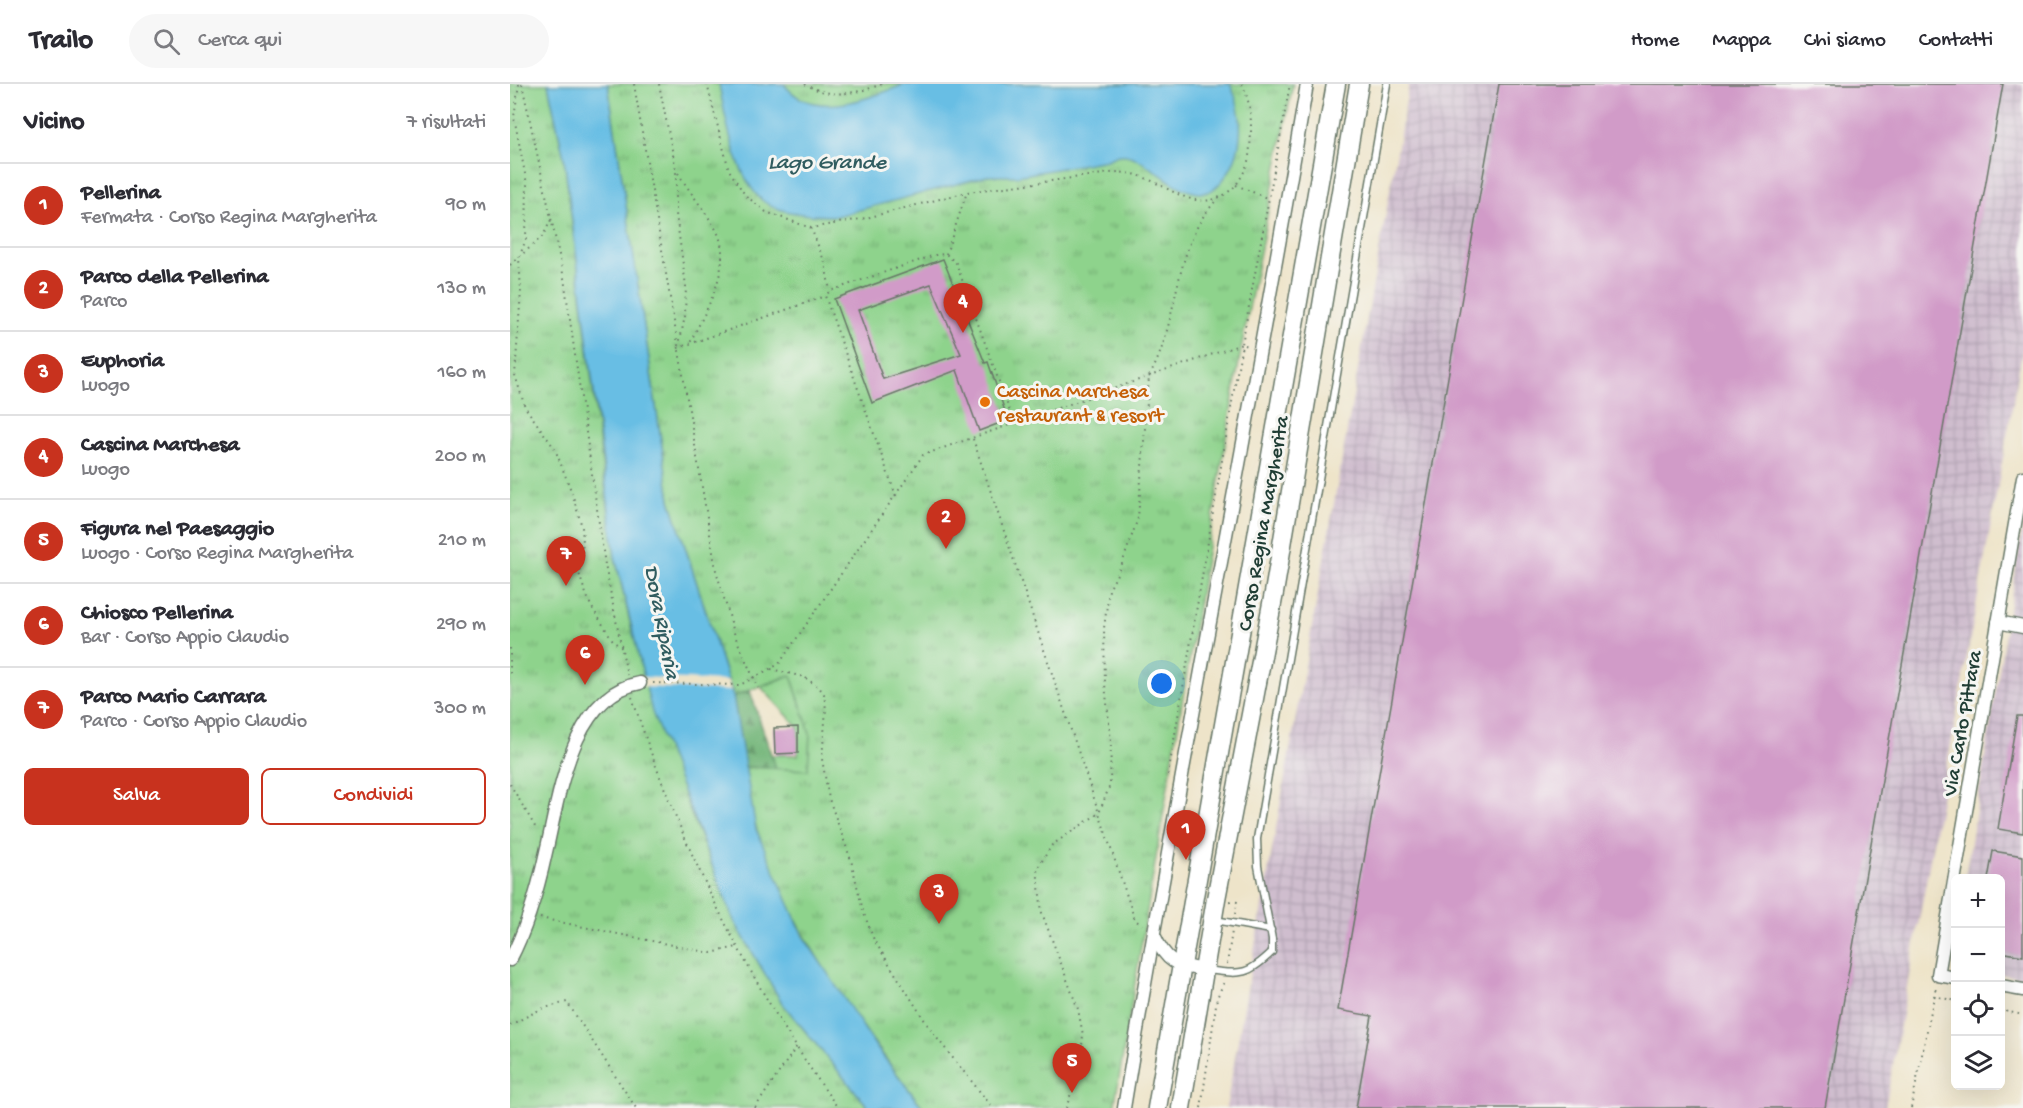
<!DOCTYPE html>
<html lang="it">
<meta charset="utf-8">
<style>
:root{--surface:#fff;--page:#f7f7f7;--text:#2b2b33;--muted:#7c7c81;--line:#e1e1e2;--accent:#c8321e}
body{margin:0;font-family:"Gochi Hand",sans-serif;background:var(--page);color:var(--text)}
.controls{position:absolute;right:18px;bottom:18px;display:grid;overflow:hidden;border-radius:9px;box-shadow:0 6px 24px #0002}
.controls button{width:54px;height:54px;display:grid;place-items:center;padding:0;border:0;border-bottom:2px solid var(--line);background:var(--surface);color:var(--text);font:30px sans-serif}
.you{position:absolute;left:652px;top:600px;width:21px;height:21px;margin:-15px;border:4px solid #fff;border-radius:50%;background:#1a73e8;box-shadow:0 0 0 9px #1a73e833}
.badge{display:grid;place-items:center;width:39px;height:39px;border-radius:50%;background:var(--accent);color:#fff;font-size:20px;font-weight:700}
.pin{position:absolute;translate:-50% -50px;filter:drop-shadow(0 2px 3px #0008)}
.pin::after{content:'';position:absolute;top:32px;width:21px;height:18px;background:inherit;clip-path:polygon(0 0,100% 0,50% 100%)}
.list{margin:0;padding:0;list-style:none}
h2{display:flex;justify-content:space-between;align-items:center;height:78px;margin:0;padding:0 24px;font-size:26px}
h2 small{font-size:20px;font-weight:400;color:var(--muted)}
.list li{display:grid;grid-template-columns:39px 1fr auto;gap:18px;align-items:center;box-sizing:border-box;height:84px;padding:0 24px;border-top:2px solid var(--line)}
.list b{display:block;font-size:22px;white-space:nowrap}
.list p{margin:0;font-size:20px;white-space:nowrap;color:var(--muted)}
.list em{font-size:20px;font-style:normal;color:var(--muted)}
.actions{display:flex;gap:12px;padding:18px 24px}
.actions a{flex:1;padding:14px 0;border:2px solid var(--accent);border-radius:9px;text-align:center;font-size:21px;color:var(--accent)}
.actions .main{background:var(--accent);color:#fff}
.icon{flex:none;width:33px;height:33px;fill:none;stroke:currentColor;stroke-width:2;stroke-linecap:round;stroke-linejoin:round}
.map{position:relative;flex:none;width:1513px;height:1024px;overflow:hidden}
header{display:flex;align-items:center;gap:36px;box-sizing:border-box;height:84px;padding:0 30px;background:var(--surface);border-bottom:2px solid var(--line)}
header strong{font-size:28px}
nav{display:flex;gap:33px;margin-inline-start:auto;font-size:21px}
.search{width:420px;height:54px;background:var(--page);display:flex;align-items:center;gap:15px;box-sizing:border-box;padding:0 21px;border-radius:33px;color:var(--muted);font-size:22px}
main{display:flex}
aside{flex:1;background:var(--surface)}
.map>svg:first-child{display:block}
.industrial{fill:url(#industrial-grid)}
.green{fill:#8ed38c;stroke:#568860;stroke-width:1.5}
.forest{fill:url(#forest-firs);stroke:#487956;stroke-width:1.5}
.park{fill:url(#park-tufts);stroke:#568860;stroke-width:1.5}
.water{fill:#68bee4;stroke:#447e8c;stroke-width:1.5}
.pier{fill:#eee4c9}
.building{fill:#d19bc8;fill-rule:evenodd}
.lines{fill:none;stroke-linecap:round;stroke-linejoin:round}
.lane-casing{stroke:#677768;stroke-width:9}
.street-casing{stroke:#677768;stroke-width:15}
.primary-casing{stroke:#677768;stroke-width:21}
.path{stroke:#677768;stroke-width:2;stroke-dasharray:1.5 4.5;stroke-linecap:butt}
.lane{stroke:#fff;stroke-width:6}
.street{stroke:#fff;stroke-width:12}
.primary{stroke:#fff;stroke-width:18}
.food-dot{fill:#e8710a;stroke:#f6f6f2;stroke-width:2}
.labels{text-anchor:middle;stroke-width:6;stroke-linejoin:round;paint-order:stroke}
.food-label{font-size:21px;fill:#c56008;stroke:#f6f6f2;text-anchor:start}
.street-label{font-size:21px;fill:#1f3d34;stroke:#f6f6f2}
.water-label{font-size:22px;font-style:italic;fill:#315d60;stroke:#f6f6f2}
</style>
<header>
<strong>Trailo</strong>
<div class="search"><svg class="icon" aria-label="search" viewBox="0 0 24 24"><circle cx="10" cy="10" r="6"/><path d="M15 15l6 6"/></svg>Cerca qui</div>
<nav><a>Home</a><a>Mappa</a><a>Chi siamo</a><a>Contatti</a></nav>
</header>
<main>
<aside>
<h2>Vicino<small>7 risultati</small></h2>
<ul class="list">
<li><span class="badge">1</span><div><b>Pellerina</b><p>Fermata · Corso Regina Margherita</p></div><em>90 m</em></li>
<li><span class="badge">2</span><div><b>Parco della Pellerina</b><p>Parco</p></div><em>130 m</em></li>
<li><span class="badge">3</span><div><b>Euphoria</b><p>Luogo</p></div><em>160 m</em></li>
<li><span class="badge">4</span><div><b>Cascina Marchesa</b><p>Luogo</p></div><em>200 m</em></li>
<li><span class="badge">5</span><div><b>Figura nel Paesaggio</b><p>Luogo · Corso Regina Margherita</p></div><em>210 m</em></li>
<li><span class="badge">6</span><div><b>Chiosco Pellerina</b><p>Bar · Corso Appio Claudio</p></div><em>290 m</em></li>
<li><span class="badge">7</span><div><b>Parco Mario Carrara</b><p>Parco · Corso Appio Claudio</p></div><em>300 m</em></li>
</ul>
<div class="actions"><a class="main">Salva</a><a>Condividi</a></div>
</aside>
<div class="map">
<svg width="1513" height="1024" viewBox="0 0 1513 1024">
<defs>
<pattern id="industrial-grid" width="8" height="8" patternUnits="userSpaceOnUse" patternTransform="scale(1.5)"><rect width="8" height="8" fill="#cfbdce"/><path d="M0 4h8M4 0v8" fill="none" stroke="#b1a3b2"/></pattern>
<pattern id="forest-firs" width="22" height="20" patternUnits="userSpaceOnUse" patternTransform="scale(1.5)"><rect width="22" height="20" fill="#72b578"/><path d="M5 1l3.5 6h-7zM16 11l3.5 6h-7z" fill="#5d9463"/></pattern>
<pattern id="park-tufts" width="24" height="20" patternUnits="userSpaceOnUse" patternTransform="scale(1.5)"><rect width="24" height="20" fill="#8ed38c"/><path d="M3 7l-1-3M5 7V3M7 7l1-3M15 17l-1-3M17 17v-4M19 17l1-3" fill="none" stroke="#73ac73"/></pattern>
</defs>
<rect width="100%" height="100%" fill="#f6f6f2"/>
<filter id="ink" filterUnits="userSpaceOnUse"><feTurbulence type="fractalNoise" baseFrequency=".0167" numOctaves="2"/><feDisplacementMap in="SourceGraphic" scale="12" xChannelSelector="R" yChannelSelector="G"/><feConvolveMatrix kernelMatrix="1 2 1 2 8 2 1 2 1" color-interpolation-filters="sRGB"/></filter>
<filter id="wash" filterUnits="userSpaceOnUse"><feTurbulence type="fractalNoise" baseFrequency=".008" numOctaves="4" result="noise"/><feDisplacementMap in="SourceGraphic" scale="24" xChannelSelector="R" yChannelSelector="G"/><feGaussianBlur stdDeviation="1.35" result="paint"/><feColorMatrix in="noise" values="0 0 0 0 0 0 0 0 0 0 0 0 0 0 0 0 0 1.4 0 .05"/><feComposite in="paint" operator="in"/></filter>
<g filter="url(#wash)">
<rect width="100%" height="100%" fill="#eee4c9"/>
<!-- industrial -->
<g class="industrial">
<path d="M 899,0 L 1513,0 L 1513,263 L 1375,1024 L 716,1024 Z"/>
<path d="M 1513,441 L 1513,894 L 1491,890 L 1490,794 L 1455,794 Z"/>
</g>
<!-- green -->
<path class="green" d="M 281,591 L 300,649 L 299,686 L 266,685 L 262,671 L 288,671 L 288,643 L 251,603 Z"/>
<!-- forest -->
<path class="forest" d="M 240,607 L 266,685 L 235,683 L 223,612 Z"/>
<!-- park -->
<g class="park">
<path d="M 0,0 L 38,0 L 54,74 L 93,387 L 105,473 L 122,547 L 177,720 L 224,837 L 272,919 L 359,1024 L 0,1024 Z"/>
<path d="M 98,0 L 783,0 L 732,260 L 604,1024 L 413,1024 C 347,938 282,849 247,746 C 240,726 239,703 235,683 L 298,686 L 300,649 L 281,591 L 223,612 L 160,416 Z"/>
</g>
<!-- water -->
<g class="water">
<path d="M 38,0 L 98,0 L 160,416 L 223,612 L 246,745 L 293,852 L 367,964 L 413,1024 L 359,1024 L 272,919 L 224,837 L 142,628 L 105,473 L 54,74 Z"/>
<path d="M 209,0 L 274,0 C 302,38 361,14 395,0 L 720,0 C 735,30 735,70 712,97 C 707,103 702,108 694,109 C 663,111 633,68 610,71 C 606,71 601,74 597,76 L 507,92 L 477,92 L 327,132 C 306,132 278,131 259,121 C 227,104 215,33 209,0 Z"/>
</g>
<!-- pier -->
<path class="pier" d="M 130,593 L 218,597 L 221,607 L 133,603 Z"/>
<g id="blocks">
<!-- building -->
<g class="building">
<path d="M 989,0 L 1493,0 L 1315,1024 L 846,1024 L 862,932 L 828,926 Z"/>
<path d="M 433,175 L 475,279 L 478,278 L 498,336 L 469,347 L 447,286 L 362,319 L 324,215 ZM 421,200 L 451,270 L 373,295 L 348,226 Z"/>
<path d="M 1507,632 L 1513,632 L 1513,749 L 1488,745 Z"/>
<path d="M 288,643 L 288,669 L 265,670 L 264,644 Z"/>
<path d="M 1483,767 L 1513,772 L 1513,872 L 1491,868 L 1491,795 L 1478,795 Z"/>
</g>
</g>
</g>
<g filter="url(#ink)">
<use href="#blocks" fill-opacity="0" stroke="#677768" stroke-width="1.5"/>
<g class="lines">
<!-- lane casing -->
<g class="lane-casing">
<g id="lane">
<path d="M 705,836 L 761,846"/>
<path d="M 697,886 C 730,890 736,893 762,868 L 762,855 L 748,782 L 747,755 L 877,0"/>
</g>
</g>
<!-- street casing -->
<g class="street-casing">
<g id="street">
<path d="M 1488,538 L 1513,543"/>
<path d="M 644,851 C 656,878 666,882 695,886"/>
<path d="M 0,876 C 18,842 28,805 36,768 C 49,713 61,611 130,599"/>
<path d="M 1446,894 L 1428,891 L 1513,393"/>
<path d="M 1490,902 L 1513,906"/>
<path d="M 614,1024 C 670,682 739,342 797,0"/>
</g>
</g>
<!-- primary casing -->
<g class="primary-casing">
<g id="primary">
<path d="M 647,1024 L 826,0"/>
<path d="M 671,1024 L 706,815 L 764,509 L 849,0"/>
</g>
</g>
<!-- path -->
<g class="path">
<path d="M 9,0 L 4,33 L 17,100 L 16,155 L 9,174 L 11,207 L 5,291 L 15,323 L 45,365 L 62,409 L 72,443 L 73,459 L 69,489 L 73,502 L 81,522 L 104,558 L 112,564"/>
<path d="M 12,0 L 54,194 L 95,481 L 117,591"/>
<path d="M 124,0 L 206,486 L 225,552 L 248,604"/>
<path d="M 149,0 L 166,86 L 166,130 L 176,202 L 175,232 L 169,261"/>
<path d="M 197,0 L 219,86 L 235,111 L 256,128 L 301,144 L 356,134 L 457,108 L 608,88 C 614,89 621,89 627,91 C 660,101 689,135 723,104 C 730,97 738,82 739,72 C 742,47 743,23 732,0"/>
<path d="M 295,0 C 320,15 346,10 372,0"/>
<path d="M 168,89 C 179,107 193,124 204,142 C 227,178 195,227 180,259"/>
<path d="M 726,101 L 759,115"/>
<path d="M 301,144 L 315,179 L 320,207"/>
<path d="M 436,170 L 457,108"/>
<path d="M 0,181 L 33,152 L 41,136"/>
<path d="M 168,264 L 315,212"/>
<path d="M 463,355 L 625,836 L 632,841"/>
<path d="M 386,412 L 315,212 L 320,207 L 425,171 L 436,170 L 446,179 L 504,339"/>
<path d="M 0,564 L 0,590"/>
<path d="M 261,585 L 294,593 L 309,603 L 314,610 L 316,625 L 312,675 L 319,715 L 341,776 L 353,827 L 364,856 L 422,948 L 483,1024"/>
<path d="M 143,599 L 230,601 L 269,580 L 413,371 L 732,260 L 738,262"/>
<path d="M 122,613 C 169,760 238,899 328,1024"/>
<path d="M 658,691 L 732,260 L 780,0"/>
<path d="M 0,700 L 27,746"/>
<path d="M 720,817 L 727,818 L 725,830"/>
<path d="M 30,834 L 201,869 L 227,863"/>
<path d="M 717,880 L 722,847"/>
<path d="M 1424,912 L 1446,917"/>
<path d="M 1490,926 L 1513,931"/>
<path d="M 0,941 L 31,925 L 57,918 L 126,1024"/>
<path d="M 245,1024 L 287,962"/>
<path d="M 556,1024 L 570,983 L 573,951 L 568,925 L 532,829 L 527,785 L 542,761 L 589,729 L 600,701 L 601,658 L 595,600 L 594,544 L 599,506 L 612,480 L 628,434 L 639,293 C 666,245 663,185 690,138 C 694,130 701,123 707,115"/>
<path d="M 691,1024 L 707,914 L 714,898"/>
<path d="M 1401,1024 L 1426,903"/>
</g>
<!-- lane -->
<use href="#lane" class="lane"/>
<!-- street -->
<use href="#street" class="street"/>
<!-- primary -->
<use href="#primary" class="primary"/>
</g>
</g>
<!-- markers -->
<circle class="food-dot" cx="475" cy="318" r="6"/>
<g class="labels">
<!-- food labels -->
<g class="food-label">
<text x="487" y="313">Cascina Marchesa<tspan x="487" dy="24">restaurant &amp; resort</tspan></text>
</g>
<!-- street labels -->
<g class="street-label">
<text transform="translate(752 439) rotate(-80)" y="7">Corso Regina Margherita</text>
<text transform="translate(1451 639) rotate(-80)" y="7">Via Carlo Pittara</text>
</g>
<!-- water labels -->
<g class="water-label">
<text x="317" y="84">Lago Grande</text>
<text transform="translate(154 538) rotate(79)" y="8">Dora Riparia</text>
</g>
</g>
</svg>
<div class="controls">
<button>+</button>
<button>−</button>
<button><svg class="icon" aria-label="locate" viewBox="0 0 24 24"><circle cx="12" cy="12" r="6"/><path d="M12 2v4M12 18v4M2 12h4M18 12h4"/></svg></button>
<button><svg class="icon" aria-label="layers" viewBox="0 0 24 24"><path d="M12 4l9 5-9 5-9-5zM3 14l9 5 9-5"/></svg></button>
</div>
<div class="you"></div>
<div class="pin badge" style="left:676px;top:776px">1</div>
<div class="pin badge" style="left:436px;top:465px">2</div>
<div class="pin badge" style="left:429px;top:840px">3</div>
<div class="pin badge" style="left:453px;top:249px">4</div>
<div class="pin badge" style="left:562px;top:1009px">5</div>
<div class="pin badge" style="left:75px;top:601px">6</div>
<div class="pin badge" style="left:56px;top:502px">7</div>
</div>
</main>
